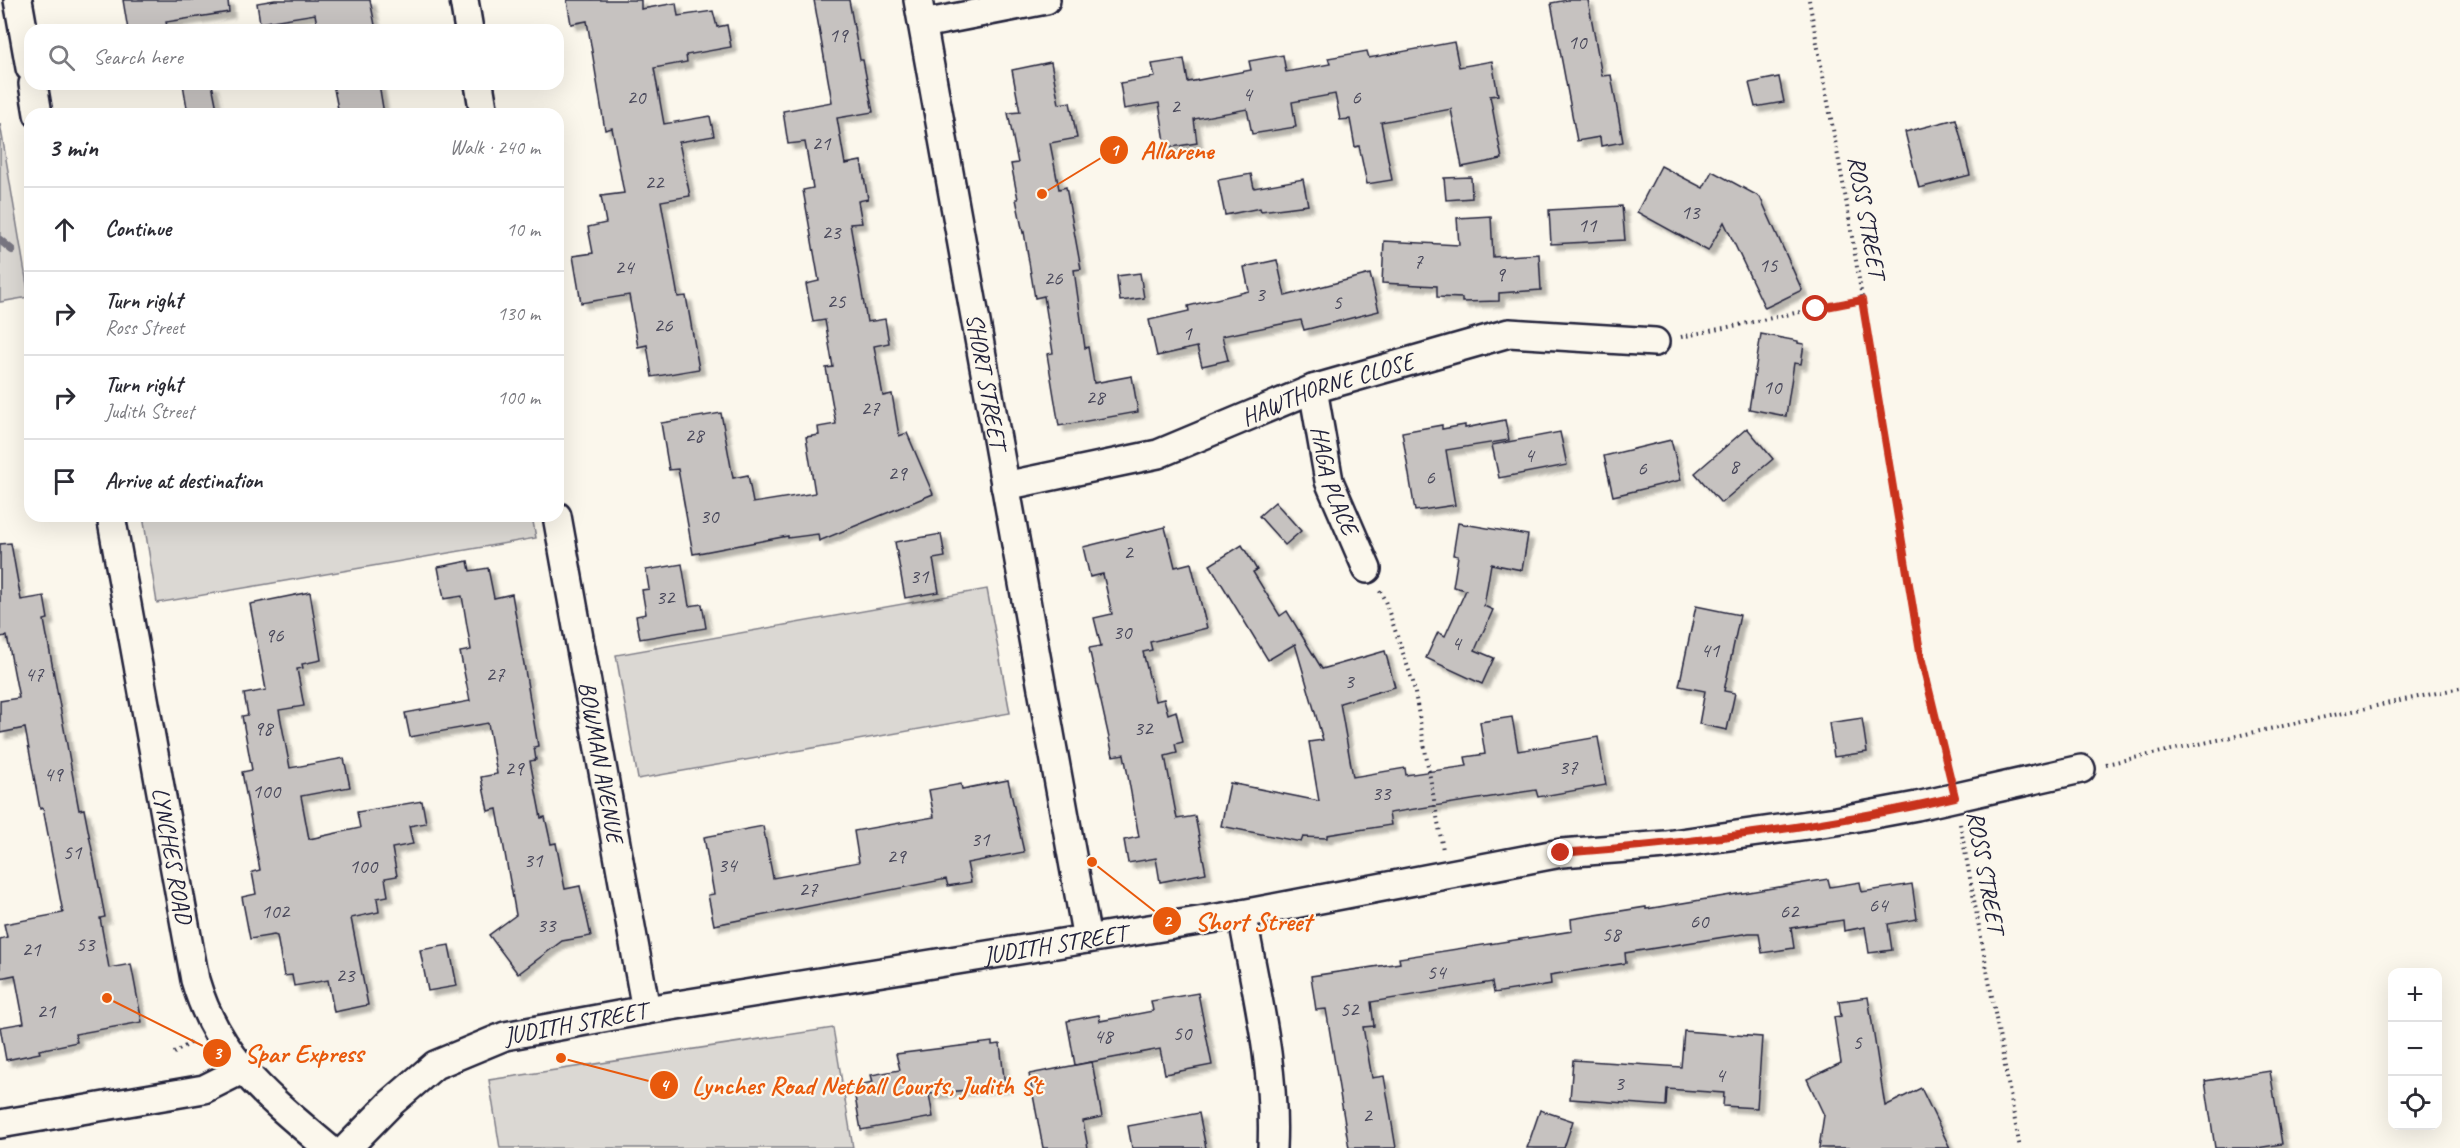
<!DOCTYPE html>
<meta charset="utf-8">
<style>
:root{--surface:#fff;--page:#f7f7f7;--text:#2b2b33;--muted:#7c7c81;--line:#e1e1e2}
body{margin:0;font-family:Caveat,sans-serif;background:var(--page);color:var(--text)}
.controls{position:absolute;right:18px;bottom:18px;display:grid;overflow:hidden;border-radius:12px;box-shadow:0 6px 24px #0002}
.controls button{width:54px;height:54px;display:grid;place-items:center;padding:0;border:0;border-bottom:2px solid var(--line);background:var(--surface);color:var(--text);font:30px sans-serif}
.stop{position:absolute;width:18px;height:18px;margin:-14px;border:4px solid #c8321e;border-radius:50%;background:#fff}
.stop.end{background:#c8321e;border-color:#fff;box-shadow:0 2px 6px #0008}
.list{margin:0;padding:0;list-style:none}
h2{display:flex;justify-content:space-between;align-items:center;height:78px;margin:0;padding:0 24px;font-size:26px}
h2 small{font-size:20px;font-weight:400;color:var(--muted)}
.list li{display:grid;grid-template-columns:39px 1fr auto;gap:18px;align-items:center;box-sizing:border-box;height:84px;padding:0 24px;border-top:2px solid var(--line)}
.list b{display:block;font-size:22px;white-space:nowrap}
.list p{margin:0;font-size:20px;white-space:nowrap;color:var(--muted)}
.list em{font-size:20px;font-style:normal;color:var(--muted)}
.icon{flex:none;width:33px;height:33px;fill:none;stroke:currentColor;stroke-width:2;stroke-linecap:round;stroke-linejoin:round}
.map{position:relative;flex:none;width:2460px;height:1148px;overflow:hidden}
.search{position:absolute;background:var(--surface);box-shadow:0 6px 24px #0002;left:24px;top:24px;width:540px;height:66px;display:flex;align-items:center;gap:15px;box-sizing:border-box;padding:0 21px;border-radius:18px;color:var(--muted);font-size:22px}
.panel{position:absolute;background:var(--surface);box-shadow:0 6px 24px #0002;left:24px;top:108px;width:540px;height:414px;border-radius:18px}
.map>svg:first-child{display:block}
.green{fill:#dbd8d3;stroke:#7e7d87;stroke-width:1.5}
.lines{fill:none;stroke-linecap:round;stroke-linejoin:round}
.stream{stroke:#787681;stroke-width:8}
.building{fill:#c6c2c0;stroke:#22223b;stroke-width:1.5;filter:url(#shadow)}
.minor-casing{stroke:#22223b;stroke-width:32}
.path{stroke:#22223b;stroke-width:4;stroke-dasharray:1.5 4.5;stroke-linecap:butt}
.minor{stroke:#fbf7ec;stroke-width:27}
.route{stroke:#c8321e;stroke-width:8}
.labels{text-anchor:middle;stroke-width:4.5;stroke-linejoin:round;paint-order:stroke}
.number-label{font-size:21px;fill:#4b4a5c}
.street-label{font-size:24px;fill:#22223b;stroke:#fbf7ec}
.leader{fill:none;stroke:#e8590c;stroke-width:2}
.callout-dot{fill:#e8590c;stroke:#fbf7ec;stroke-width:2}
.mark-label{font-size:18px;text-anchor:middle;font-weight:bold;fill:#fff}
.callout-label{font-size:26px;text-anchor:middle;font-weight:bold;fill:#e8590c;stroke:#fbf7ec;stroke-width:4.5;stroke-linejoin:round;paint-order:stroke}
</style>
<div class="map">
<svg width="2460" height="1148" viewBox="0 0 2460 1148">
<defs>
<filter id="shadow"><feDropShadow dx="5.5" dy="5.5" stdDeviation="1.5" flood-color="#0004"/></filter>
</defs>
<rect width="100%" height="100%" fill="#fbf7ec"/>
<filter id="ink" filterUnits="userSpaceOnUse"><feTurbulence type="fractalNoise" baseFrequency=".0167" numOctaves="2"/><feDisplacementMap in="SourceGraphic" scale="12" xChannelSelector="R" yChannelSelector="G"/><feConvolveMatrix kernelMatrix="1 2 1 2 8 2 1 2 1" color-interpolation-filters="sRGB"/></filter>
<g filter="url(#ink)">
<!-- green -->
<g class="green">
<path d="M 0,123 L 29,297 L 0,302 Z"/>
<path d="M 143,516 L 532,516 L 536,538 L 157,603 Z"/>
<path d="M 987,589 L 1010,713 L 638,779 L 616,655 Z"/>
<path d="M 833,1028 L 853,1148 L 500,1148 L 489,1080 Z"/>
</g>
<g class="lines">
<!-- stream -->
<path class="stream" d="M 0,240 L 12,250"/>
</g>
<!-- building -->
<g class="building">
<path d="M 123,0 L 228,0 L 229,12 L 166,22 L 168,30 L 128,30 Z"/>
<path d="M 275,0 L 370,0 L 376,30 L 318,30 L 315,14 L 260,23 L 257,3 Z"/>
<path d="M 567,0 L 641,0 L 641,9 L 676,3 L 678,16 L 713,11 L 717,27 L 727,25 L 731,47 L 686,55 L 687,62 L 654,68 L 664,124 L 710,116 L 714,136 L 679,142 L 690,196 L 661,201 L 678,297 L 686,296 L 699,369 L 652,377 L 647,345 L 638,347 L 629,295 L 581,303 L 573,256 L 593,253 L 588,227 L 606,223 L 601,196 L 624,193 L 612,128 L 605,130 L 587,21 L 571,24 Z"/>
<path d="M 814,0 L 849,0 L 860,60 L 863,60 L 873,112 L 837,118 L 845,164 L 861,161 L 868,199 L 858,201 L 862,223 L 850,224 L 867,322 L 885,319 L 889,343 L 874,346 L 883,396 L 892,394 L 899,436 L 907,433 L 933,494 L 819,541 L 818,534 L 788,538 L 788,536 L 693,554 L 678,469 L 669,470 L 661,423 L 721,413 L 733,478 L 748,475 L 753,503 L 815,493 L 806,437 L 819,435 L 818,427 L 836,424 L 826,368 L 833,367 L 825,320 L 813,322 L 806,284 L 819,281 L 803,190 L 813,188 L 805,142 L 788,144 L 783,111 L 832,102 Z"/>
<path d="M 1567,0 L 1588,0 L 1602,76 L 1611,75 L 1623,142 L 1601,146 L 1600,137 L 1577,141 L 1551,3 Z"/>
<path d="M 1454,42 L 1459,67 L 1492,61 L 1498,95 L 1490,96 L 1502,159 L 1462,167 L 1451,109 L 1381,122 L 1392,180 L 1367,184 L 1359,146 L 1355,147 L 1350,119 L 1340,120 L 1335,94 L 1292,102 L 1296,127 L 1252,134 L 1247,109 L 1194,119 L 1197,143 L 1166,148 L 1159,103 L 1124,109 L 1120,83 L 1155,77 L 1152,64 L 1184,59 L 1188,82 L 1251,70 L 1249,61 L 1283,55 L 1286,72 L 1330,64 L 1328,58 L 1367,51 L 1369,58 Z"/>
<path d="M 1051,62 L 1059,104 L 1070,102 L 1077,138 L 1050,143 L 1059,189 L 1066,187 L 1081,269 L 1074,270 L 1085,348 L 1088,347 L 1094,383 L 1132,376 L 1138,412 L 1059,426 L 1047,354 L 1053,353 L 1044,296 L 1035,298 L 1024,232 L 1023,233 L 1016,199 L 1018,199 L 1011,164 L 1018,163 L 1008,113 L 1020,112 L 1012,70 Z"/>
<path d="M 1779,77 L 1784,102 L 1755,107 L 1749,83 Z"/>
<path d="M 183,84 L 212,84 L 218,114 L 188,114 Z"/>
<path d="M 333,84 L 379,84 L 384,114 L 339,114 Z"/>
<path d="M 1956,119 L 1970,175 L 1919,188 L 1905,132 Z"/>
<path d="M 1661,166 L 1703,188 L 1712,171 L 1760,197 L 1802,290 L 1765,308 L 1724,222 L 1708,251 L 1637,212 Z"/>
<path d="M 1251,174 L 1254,188 L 1303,179 L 1308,205 L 1261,211 L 1260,208 L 1225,215 L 1218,180 Z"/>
<path d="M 1471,177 L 1472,198 L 1446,200 L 1444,178 Z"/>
<path d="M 1622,206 L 1625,240 L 1551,244 L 1549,210 Z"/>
<path d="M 1491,216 L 1493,257 L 1539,254 L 1541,290 L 1499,293 L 1499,301 L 1462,302 L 1462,298 L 1437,297 L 1437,286 L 1382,283 L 1384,241 L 1459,245 L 1457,218 Z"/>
<path d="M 1277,260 L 1285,296 L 1370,274 L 1379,311 L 1304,330 L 1301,320 L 1222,336 L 1228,360 L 1202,366 L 1197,347 L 1157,356 L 1149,320 L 1189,311 L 1188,306 L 1249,291 L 1244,267 Z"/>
<path d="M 1140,273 L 1144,298 L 1120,301 L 1117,276 Z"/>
<path d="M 1761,334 L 1798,341 L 1798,343 L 1804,344 L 1801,364 L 1794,363 L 1786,416 L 1749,409 Z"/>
<path d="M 1505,420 L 1509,440 L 1446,450 L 1455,505 L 1415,511 L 1402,432 L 1442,425 L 1442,429 L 1465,425 L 1465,428 Z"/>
<path d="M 1747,428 L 1773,459 L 1721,503 L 1695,473 Z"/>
<path d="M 1560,432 L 1567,465 L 1499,478 L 1492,445 Z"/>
<path d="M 1671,440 L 1681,480 L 1613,496 L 1604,456 Z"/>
<path d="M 1275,502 L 1301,531 L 1285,545 L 1259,516 Z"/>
<path d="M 1458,523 L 1528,535 L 1522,570 L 1491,564 L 1484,606 L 1493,610 L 1475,650 L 1494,658 L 1482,684 L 1426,658 L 1438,632 L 1445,636 L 1466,590 L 1453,587 L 1458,556 L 1453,555 Z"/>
<path d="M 1165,527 L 1175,567 L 1191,563 L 1207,628 L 1150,642 L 1152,650 L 1143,652 L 1155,701 L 1164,699 L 1168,714 L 1176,711 L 1183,742 L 1175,744 L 1177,753 L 1165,756 L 1177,819 L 1195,816 L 1206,873 L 1160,882 L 1156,858 L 1128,863 L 1124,840 L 1139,837 L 1124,754 L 1113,756 L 1089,648 L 1101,646 L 1094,618 L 1112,614 L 1103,574 L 1090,577 L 1083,547 Z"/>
<path d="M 941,534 L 945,557 L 933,559 L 939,592 L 905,598 L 895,542 Z"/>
<path d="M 11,543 L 21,600 L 44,596 L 48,619 L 44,620 L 79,810 L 84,809 L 105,917 L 100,918 L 109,968 L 131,964 L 142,1022 L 75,1034 L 77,1042 L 39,1050 L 40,1053 L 6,1060 L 0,1027 L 24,1023 L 15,975 L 0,978 L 0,939 L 7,937 L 4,924 L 63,913 L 43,808 L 40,809 L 25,728 L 0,733 L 0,701 L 19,698 L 7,636 L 0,637 L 0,544 Z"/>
<path d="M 1242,545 L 1257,570 L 1253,572 L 1280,616 L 1287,611 L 1322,669 L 1385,651 L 1395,687 L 1340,703 L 1353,777 L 1405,768 L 1406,775 L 1467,766 L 1465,757 L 1485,754 L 1480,722 L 1512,717 L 1518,751 L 1598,737 L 1606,785 L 1538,797 L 1536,790 L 1389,813 L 1391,825 L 1327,835 L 1327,838 L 1303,837 L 1301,842 L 1221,826 L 1230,783 L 1319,801 L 1309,742 L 1323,740 L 1295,644 L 1268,660 L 1210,565 Z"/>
<path d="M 468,561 L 470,571 L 488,568 L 494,598 L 512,594 L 538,746 L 534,747 L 536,760 L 530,761 L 541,818 L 545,817 L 551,844 L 556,843 L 565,889 L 580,886 L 591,936 L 562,941 L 518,974 L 489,935 L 516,915 L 497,809 L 488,811 L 481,777 L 497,774 L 488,723 L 410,737 L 405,713 L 470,701 L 460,652 L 471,650 L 462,596 L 444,599 L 438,567 Z"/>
<path d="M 682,564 L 689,606 L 702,604 L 706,628 L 640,639 L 636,616 L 646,614 L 642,590 L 649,589 L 646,570 Z"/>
<path d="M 310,592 L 321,660 L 302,664 L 303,668 L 297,669 L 304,706 L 279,710 L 290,768 L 344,758 L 350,787 L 301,796 L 309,839 L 360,828 L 357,812 L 422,801 L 426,823 L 409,826 L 413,844 L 392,848 L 397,876 L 385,878 L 388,896 L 377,898 L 379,912 L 351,918 L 368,1005 L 334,1012 L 328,980 L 294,986 L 292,975 L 284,976 L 277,936 L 274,935 L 250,939 L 242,897 L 256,894 L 252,872 L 260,870 L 242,772 L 252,770 L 242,716 L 248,715 L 244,694 L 266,690 L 250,604 Z"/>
<path d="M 1696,606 L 1740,615 L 1724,691 L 1735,693 L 1727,730 L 1699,724 L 1705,691 L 1679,686 Z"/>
<path d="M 1862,718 L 1867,752 L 1834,757 L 1829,723 Z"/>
<path d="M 1008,780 L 1024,852 L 967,863 L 971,882 L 948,886 L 946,879 L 714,925 L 708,895 L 714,894 L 704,837 L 763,826 L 773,878 L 859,862 L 854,831 L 934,817 L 929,790 L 961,784 L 962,789 Z"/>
<path d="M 1828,879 L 1830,887 L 1860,882 L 1862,892 L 1912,884 L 1917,919 L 1888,924 L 1892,950 L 1869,953 L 1865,927 L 1844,931 L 1843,920 L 1791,928 L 1794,948 L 1762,953 L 1759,933 L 1749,933 L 1625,953 L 1626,963 L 1550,975 L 1551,984 L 1494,993 L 1492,982 L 1371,1002 L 1374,1026 L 1363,1027 L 1372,1078 L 1384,1076 L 1396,1148 L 1349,1148 L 1326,1009 L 1316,1010 L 1311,976 L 1400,963 L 1399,958 L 1572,931 L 1571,919 L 1646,907 L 1646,909 Z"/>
<path d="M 449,945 L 457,986 L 428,991 L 420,950 Z"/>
<path d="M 1198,993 L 1212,1065 L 1165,1074 L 1160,1049 L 1075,1065 L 1067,1021 L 1099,1015 L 1100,1021 L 1153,1011 L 1151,1001 Z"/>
<path d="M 1868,997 L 1885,1106 L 1921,1088 L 1950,1148 L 1819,1148 L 1824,1115 L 1807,1079 L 1841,1063 L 1834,1017 L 1841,1016 L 1839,1001 Z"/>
<path d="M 1684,1031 L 1762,1037 L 1757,1108 L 1723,1106 L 1724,1093 L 1667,1089 L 1666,1106 L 1570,1099 L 1573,1060 L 1681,1067 Z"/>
<path d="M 992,1042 L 992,1045 L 1000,1044 L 1005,1086 L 929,1094 L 933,1117 L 861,1130 L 853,1086 L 873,1082 L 871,1075 L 900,1070 L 896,1054 Z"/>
<path d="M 1092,1062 L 1102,1117 L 1083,1121 L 1088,1148 L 1043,1148 L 1029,1074 Z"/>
<path d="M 2270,1071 L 2282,1144 L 2257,1148 L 2215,1148 L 2205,1081 Z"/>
<path d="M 1540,1110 L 1573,1121 L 1564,1148 L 1527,1148 Z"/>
<path d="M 1199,1113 L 1206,1148 L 1132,1148 L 1128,1126 Z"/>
</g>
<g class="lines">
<!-- minor casing -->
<g class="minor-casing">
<g id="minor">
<path d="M 18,0 L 30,68"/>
<path d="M 464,0 L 469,30"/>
<path id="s1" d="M 918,0 L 1087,939"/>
<path d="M 923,24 L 1046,0"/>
<path d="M 33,84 L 38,114"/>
<path d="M 479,84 L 484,114"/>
<path id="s2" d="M 1313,389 L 1329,481 L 1367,569"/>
<path id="s3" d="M 1005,486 L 1158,454 L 1313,389 L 1509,333 L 1655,342"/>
<path id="s4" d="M 111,516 L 195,980 C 218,1059 268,1097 328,1148"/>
<path id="s5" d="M 557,516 L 646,1010"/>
<path d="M 1242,914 C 1256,991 1276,1070 1272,1148"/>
<path d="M 0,1124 L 204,1089 L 242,1070"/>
<path id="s6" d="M 347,1148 L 391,1103 L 435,1065 L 505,1036 L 646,1010 L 1242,914 L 1561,853 L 1666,845 L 1836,821 L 1917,806 L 2081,769"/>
</g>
</g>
<!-- path -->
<g class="path">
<path d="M 1809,0 L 1845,194 L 1921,657 L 1949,772"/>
<path d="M 1681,337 L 1862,299"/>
<path d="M 1380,591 L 1385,601 L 1413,682 L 1443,850"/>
<path d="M 2106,764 L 2460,688"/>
<path d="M 1960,824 L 2020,1148"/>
<path d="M 174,1053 L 192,1042"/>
</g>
<!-- minor -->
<use href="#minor" class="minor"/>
</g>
</g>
<g class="lines" filter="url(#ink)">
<!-- route -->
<path class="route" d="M 1561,853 C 1693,843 1825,827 1955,797 L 1921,657 L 1862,300 L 1816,309"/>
</g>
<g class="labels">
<!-- number labels -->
<g class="number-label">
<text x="838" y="42">19</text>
<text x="1577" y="49">10</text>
<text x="1247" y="101">4</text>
<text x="636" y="104">20</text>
<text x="1356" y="104">6</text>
<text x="1175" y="113">2</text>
<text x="821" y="150">21</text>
<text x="654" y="189">22</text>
<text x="1690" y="219">13</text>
<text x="1587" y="232">11</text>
<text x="831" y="239">23</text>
<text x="1418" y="268">7</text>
<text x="1768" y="272">15</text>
<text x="624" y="274">24</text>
<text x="1500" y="281">9</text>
<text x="1053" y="285">26</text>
<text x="1260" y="301">3</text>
<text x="836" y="308">25</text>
<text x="1337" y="309">5</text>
<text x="663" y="332">26</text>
<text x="1187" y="340">1</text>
<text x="1772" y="394">10</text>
<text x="1095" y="404">28</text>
<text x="870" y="415">27</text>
<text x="694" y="442">28</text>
<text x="1529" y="462">4</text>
<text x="1734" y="473">8</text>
<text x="1642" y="475">6</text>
<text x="897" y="480">29</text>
<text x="1430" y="484">6</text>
<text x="709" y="523">30</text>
<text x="1128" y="559">2</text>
<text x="919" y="583">31</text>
<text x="665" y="604">32</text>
<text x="1122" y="639">30</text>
<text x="274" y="642">96</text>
<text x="1456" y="650">4</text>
<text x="1710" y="657">41</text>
<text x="34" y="681">47</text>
<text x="495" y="681">27</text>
<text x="1349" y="688">3</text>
<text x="263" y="735">98</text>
<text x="1143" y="735">32</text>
<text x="1568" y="774">37</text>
<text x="514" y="775">29</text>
<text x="53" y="781">49</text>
<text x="266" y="798">100</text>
<text x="1381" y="800">33</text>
<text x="980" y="846">31</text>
<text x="72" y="859">51</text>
<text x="896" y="863">29</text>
<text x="533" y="867">31</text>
<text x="727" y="872">34</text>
<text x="363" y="873">100</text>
<text x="808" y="896">27</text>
<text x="1878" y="912">64</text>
<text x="275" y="918">102</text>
<text x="1789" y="918">62</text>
<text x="1699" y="928">60</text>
<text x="546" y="932">33</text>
<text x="1611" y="941">58</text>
<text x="85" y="951">53</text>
<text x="31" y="956">21</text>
<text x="1436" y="979">54</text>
<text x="345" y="982">23</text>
<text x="1349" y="1016">52</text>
<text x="46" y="1018">21</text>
<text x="1182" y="1040">50</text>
<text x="1103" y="1043">48</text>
<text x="1857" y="1049">5</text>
<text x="1720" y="1082">4</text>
<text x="1619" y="1090">3</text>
<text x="1367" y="1122">2</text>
</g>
<!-- street labels -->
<g class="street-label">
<text transform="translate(1867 217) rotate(80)" y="8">ROSS STREET</text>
<text dy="8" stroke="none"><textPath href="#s1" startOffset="387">SHORT STREET</textPath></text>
<text dy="8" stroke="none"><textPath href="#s3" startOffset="338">HAWTHORNE CLOSE</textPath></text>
<text dy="8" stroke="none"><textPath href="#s2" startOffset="94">HAGA PLACE</textPath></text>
<text dy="8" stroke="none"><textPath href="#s5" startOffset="250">BOWMAN AVENUE</textPath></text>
<text dy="8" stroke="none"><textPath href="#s4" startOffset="345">LYNCHES ROAD</textPath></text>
<text transform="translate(1986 872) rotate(80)" y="8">ROSS STREET</text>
<text dy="8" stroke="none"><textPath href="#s6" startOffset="754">JUDITH STREET</textPath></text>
<text dy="8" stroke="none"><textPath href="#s6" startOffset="268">JUDITH STREET</textPath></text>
</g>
</g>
<!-- callouts -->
<path class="leader" d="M1042 194L1114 150M1092 862L1167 921M107 998L217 1053M561 1058L664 1085"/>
<g class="callout-dot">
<circle cx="1042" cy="194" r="6"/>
<circle cx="1092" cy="862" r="6"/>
<circle cx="107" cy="998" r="6"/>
<circle cx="561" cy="1058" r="6"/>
<circle cx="1114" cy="150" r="15"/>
<circle cx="1167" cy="921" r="15"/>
<circle cx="217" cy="1053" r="15"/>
<circle cx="664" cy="1085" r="15"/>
</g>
<g class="mark-label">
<text x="1114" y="156">1</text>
<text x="1167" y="927">2</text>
<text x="217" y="1059">3</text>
<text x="664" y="1091">4</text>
</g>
<g class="callout-label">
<text x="1177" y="159">Allarene</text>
<text x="1253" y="930">Short Street</text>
<text x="304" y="1062">Spar Express</text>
<text x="867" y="1094">Lynches Road Netball Courts, Judith St</text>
</g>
</svg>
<div class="controls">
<button>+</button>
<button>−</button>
<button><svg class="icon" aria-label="locate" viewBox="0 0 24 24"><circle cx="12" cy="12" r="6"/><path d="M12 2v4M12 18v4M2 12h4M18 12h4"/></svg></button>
</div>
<div class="stop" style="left:1816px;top:309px"></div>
<div class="stop end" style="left:1561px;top:853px"></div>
<div class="search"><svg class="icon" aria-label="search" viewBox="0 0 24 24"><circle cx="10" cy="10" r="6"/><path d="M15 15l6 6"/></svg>Search here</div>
<section class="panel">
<h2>3 min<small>Walk · 240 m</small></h2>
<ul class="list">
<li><svg class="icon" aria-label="ahead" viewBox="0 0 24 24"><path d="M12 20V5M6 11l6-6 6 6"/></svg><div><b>Continue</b></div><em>10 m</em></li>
<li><svg class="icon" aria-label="right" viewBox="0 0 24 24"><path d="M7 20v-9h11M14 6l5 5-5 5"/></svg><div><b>Turn right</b><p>Ross Street</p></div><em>130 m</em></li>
<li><svg class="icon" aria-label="right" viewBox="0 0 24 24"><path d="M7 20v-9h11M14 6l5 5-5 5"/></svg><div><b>Turn right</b><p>Judith Street</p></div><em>100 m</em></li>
<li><svg class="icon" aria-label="arrive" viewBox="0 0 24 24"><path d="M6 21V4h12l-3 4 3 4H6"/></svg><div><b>Arrive at destination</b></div></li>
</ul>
</section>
</div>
